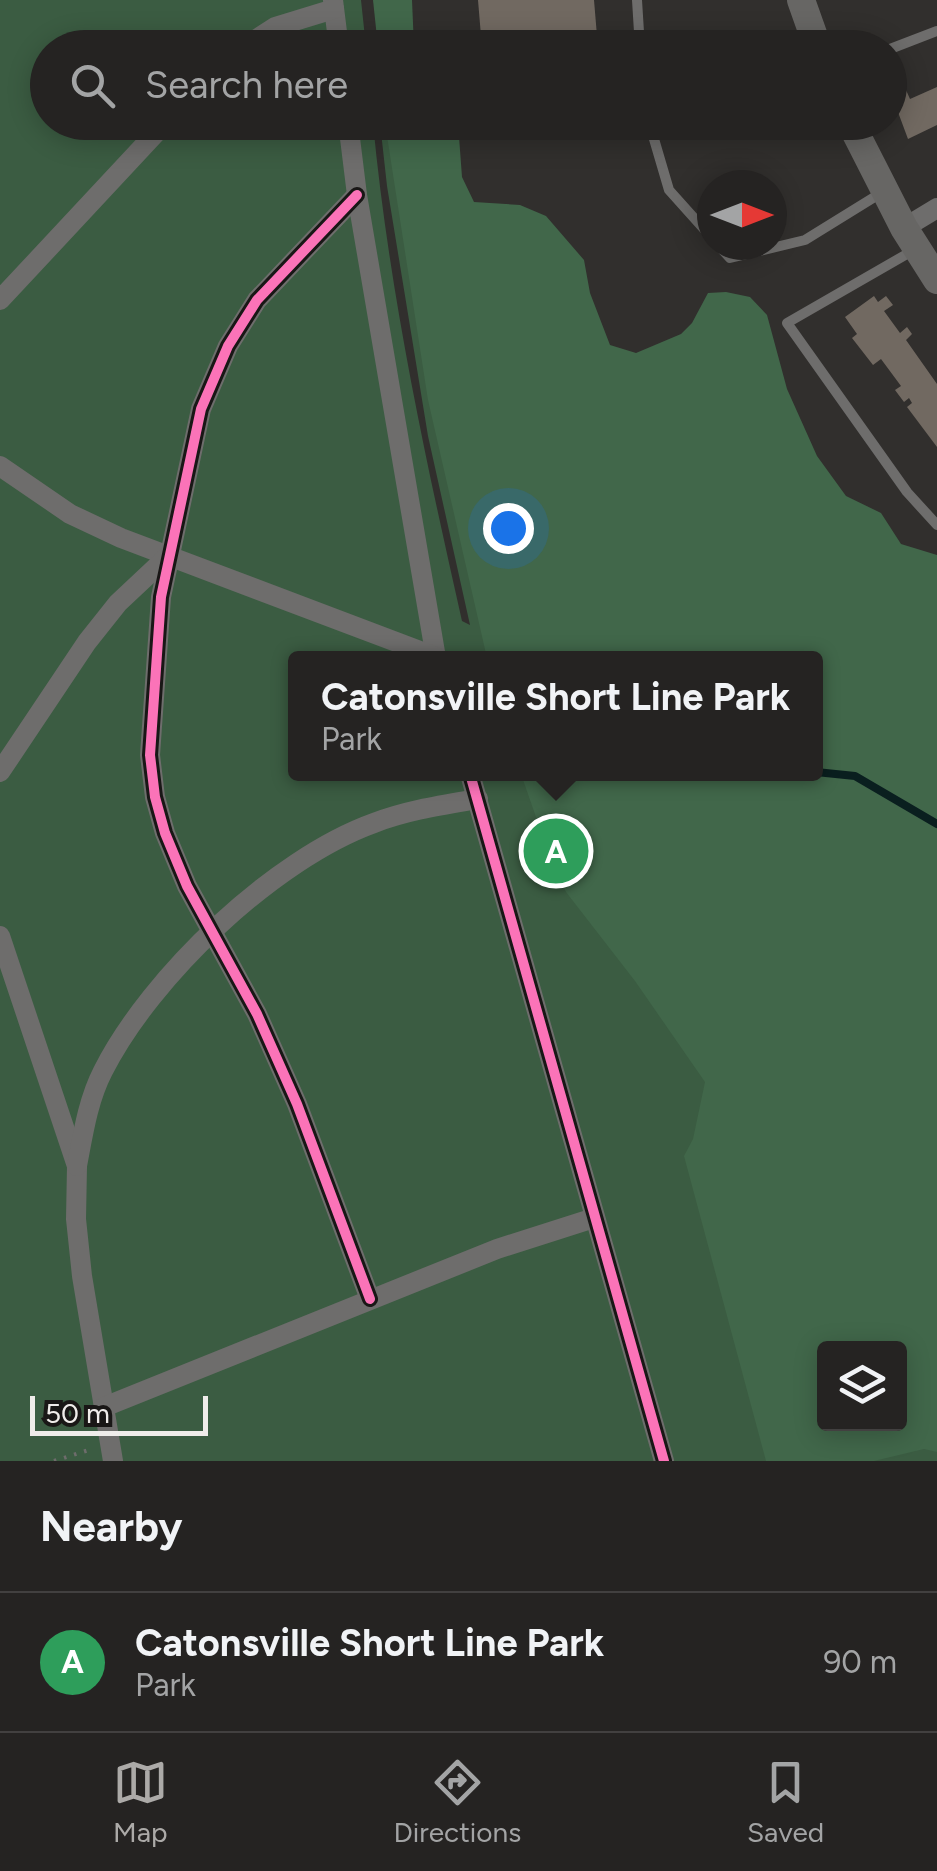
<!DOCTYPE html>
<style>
:root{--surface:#252322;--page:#2d2b2a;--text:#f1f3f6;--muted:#a3a4a5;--line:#424040;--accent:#acaaa8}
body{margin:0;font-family:Figtree,sans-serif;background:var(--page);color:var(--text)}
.controls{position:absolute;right:30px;bottom:30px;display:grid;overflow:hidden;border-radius:10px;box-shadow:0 5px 25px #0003}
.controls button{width:90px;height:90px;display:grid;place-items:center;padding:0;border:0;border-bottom:2px solid var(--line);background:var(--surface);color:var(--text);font:50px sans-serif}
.compass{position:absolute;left:697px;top:170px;width:90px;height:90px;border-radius:50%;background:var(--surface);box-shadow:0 5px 25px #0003;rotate:90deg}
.scale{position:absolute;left:30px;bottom:25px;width:178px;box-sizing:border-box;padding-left:10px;border:5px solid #efecea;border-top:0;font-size:28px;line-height:35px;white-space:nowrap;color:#efecea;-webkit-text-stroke:8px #191716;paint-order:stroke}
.you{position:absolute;left:508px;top:528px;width:35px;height:35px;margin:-25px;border:8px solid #fff;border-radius:50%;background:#1a73e8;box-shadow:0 0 0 15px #1a73e833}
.badge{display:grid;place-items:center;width:65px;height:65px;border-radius:50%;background:var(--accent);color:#fff;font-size:32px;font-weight:700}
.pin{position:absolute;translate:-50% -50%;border:5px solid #fff;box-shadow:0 2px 10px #0006}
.popup{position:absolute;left:288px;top:651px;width:535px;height:130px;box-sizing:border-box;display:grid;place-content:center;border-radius:10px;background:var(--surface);filter:drop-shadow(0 2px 8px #0005);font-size:32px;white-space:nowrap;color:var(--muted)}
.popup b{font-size:38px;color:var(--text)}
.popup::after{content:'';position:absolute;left:50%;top:100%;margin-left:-20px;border:20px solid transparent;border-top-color:var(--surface)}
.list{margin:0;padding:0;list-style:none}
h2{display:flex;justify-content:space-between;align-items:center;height:130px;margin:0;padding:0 40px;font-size:42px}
h2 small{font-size:32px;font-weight:400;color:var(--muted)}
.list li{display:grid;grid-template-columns:65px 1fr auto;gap:30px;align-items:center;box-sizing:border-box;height:140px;padding:0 40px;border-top:2px solid var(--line)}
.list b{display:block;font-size:38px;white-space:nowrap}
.list p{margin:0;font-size:32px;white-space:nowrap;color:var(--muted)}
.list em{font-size:32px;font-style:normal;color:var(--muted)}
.icon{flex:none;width:55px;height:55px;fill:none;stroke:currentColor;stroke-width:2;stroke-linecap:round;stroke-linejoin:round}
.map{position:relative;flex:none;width:937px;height:1461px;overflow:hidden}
.search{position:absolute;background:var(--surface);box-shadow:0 5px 25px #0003;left:30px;right:30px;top:30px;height:110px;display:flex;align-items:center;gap:25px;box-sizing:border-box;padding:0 35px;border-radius:55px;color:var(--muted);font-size:38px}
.sheet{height:270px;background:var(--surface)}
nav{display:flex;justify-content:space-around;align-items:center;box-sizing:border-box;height:140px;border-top:2px solid var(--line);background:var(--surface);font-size:28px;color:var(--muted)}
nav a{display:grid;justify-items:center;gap:5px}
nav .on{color:var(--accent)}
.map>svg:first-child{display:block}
.green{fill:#3b5c42;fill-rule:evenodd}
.forest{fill:#41674a;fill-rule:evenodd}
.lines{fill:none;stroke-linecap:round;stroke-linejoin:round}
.stream{stroke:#0a1f1f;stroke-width:8}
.building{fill:#716961}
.path{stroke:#6d6c6b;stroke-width:4;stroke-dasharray:2.5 8;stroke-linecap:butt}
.lane{stroke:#6e6d6c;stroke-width:10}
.street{stroke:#6e6d6c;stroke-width:20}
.secondary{stroke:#676664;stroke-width:28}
.cycleway-casing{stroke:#191716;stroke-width:16}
.cycleway{stroke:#fb73b8;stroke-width:10}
</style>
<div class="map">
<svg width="937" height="1461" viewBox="0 0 937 1461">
<rect width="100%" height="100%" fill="#312f2d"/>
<!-- green -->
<path class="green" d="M 0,0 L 361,0 L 366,47 L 48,48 L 48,122 L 373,123 C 389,291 425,457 462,621 L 470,625 L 428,436 L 387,186 L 380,123 L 424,123 L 562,658 L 296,658 L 296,774 L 816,774 L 937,796 L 937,1461 L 0,1461 ZM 824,1348 L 900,1348 L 900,1424 L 824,1424 Z"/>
<!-- forest -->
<g class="forest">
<path d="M 373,0 L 412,0 L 414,47 L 378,47 Z"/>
<path d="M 385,123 L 458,123 L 462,177 L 474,202 L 520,205 L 546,216 L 584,260 L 590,293 L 610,345 L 636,353 L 681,334 L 692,323 L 708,293 L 726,292 L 750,297 L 767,315 L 787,389 L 817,456 L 846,496 L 881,513 L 901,544 L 937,555 L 937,1452 L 924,1449 L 874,1461 L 766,1461 L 684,1156 L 693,1139 L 705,1082 L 635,981 L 566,892 L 552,863 L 521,774 L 816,774 L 816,658 L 487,658 L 428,400 ZM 824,1348 L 900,1348 L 900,1424 L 824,1424 Z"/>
</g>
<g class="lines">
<!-- stream -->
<path class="stream" d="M 816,772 L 855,776 L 937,824"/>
</g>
<!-- building -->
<g class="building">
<path d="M 478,0 L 594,0 L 598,48 L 482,48 Z"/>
<path d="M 937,87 L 937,125 L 908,139 L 892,96 L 906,90 L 910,99 Z"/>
<path d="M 874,296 L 878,302 L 886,296 L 893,305 L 884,311 L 900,333 L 907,327 L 912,334 L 906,340 L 937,384 L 937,447 L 907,407 L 912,403 L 909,398 L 904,402 L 895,390 L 901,386 L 881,359 L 873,365 L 852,338 L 857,334 L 845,317 Z"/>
</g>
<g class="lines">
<!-- path -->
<path class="path" d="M 54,1461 L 92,1449"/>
<!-- lane -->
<g class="lane">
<path d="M 637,0 L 640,48"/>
<path d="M 890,49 L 937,31"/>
<path d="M 649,122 L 669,190 L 712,238"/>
<path d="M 718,245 L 730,258 L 805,240 L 881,193"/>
<path d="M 914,250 L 787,323 L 907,492 L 937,525"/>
</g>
<!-- street -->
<g class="street">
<path d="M 333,0 L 339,48"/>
<path d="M 243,48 L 275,27 L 334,9"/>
<path d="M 348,122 L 357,195 L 436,658"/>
<path d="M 357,195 L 257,300 L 228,346 L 201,409 L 161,597 L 150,755 L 155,797 L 165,833 L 187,886 L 257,1014 L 297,1104 L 370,1299"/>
<path d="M 904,228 L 937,208"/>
<path d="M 0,300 L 166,122"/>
<path d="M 0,466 L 70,514 L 121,538 L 436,657"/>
<path d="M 0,772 L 87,642 L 118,603 L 167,557"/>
<path d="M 470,774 L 664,1461"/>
<path d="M 0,936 L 77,1166 L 76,1219 L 82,1276 L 113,1461"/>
<path d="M 77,1166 C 83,1134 88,1100 103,1071 C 151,976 274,859 374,823 C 408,810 443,805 478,799"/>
<path d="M 104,1407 L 497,1249 L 594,1218"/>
</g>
<!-- secondary -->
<g class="secondary">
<path d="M 801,0 L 818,48"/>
<path d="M 850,122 L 904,228 L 937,280"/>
</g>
<!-- cycleway casing -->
<g class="cycleway-casing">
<g id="cycleway">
<path d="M 357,195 L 257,300 L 228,346 L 201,409 L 161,597 L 150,755 L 155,797 L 165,833 L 187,886 L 257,1014 L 297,1104 L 370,1299"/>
<path d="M 470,774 L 664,1461"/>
</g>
</g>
<!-- cycleway -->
<use href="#cycleway" class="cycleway"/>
</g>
</svg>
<div class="controls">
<button><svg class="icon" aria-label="layers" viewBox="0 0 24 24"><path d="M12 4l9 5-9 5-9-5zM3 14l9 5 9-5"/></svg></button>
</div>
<svg class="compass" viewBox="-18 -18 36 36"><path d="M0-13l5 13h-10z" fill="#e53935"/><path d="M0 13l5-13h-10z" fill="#a3a4a5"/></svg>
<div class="scale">50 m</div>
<div class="you"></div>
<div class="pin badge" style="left:556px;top:851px;background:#2e9e5b">A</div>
<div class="popup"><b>Catonsville Short Line Park</b>Park</div>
<div class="search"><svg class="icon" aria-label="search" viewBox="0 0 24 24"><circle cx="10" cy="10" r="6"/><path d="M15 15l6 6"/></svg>Search here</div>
</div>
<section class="sheet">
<h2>Nearby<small></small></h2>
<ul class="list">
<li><span class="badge" style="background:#2e9e5b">A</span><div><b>Catonsville Short Line Park</b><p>Park</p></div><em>90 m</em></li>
</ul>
</section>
<nav>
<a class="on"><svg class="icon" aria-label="map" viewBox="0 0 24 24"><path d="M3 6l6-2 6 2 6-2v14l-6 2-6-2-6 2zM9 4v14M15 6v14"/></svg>Map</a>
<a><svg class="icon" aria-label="directions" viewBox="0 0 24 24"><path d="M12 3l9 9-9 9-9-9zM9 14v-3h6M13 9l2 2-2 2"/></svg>Directions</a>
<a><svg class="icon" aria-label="saved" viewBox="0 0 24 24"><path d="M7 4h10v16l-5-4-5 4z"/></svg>Saved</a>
</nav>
